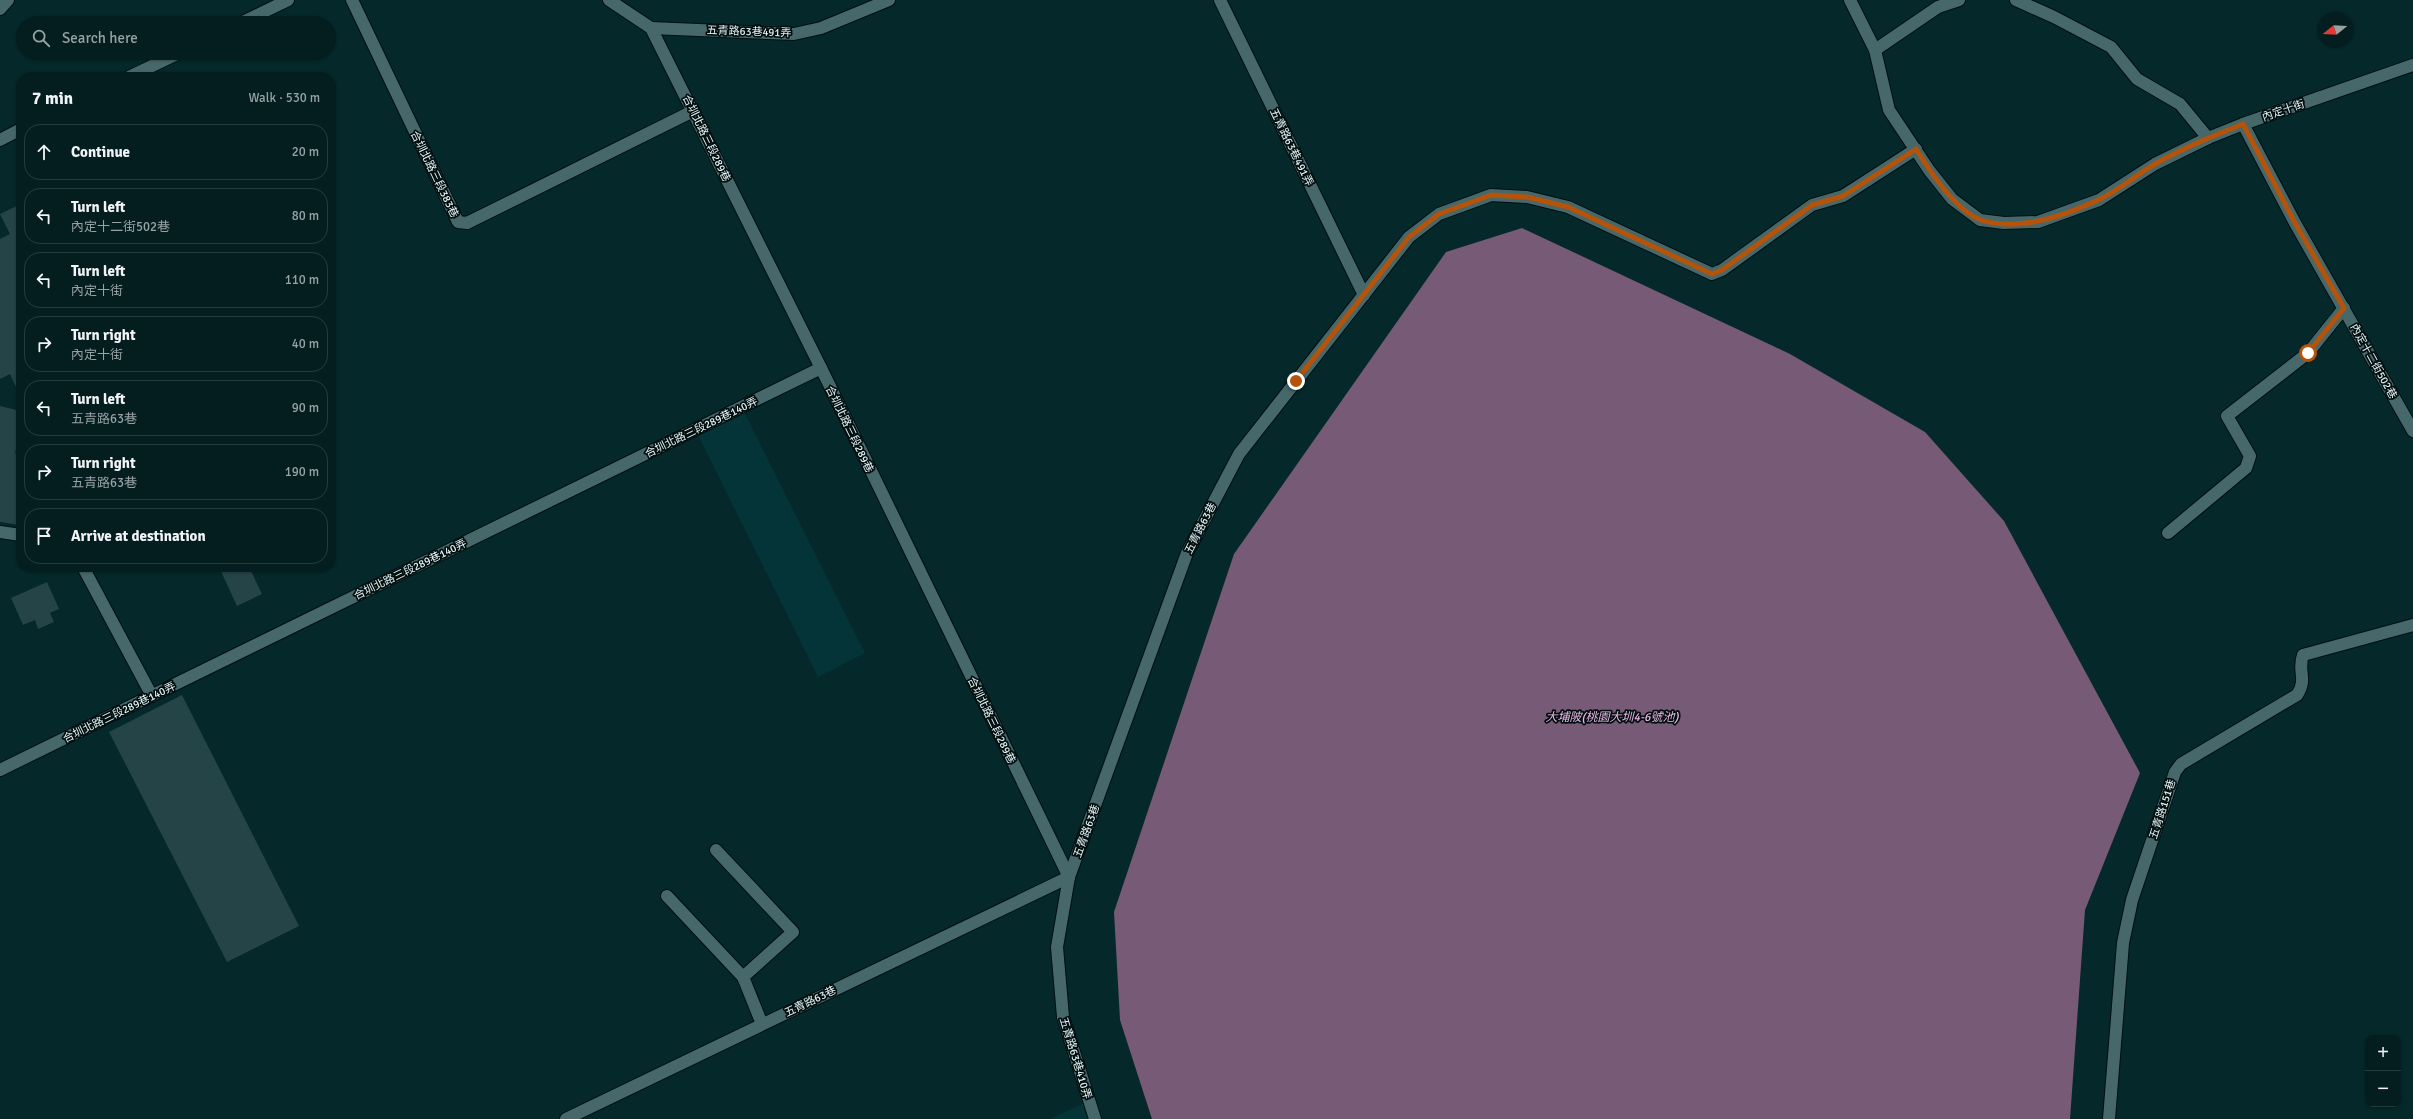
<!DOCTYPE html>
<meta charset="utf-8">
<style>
:root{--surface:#041e20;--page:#122b2d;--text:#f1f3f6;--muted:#97a2a5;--line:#253c3e}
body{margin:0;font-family:Signika,"Noto Sans TC",sans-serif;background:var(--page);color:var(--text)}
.controls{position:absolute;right:12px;bottom:12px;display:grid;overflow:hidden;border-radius:8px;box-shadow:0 1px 3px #0004}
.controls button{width:36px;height:36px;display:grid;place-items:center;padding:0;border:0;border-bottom:1px solid var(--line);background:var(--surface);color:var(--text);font:20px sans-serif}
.compass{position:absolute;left:2317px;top:12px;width:36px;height:36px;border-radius:50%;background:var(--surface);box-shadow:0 1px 3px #0004;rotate:252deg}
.stop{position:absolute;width:12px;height:12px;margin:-9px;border:3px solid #b45309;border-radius:50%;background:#fff}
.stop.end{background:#b45309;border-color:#fff;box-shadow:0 1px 4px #0008}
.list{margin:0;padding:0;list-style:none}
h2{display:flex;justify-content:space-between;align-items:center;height:52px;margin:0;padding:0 16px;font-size:17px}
h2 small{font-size:13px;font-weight:400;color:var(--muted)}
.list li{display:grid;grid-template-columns:26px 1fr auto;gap:12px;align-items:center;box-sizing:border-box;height:56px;margin:0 8px 8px;padding:0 8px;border:1px solid var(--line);border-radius:16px}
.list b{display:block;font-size:15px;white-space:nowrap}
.list p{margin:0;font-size:13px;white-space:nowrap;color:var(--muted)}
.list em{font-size:13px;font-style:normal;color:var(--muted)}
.icon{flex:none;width:22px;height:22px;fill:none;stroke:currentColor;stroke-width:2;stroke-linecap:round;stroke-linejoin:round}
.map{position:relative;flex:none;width:2413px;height:1119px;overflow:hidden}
.search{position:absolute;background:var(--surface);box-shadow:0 1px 3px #0004;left:16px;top:16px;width:320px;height:44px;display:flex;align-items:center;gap:10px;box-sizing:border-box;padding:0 14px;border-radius:22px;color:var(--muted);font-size:15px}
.panel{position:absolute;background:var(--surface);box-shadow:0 1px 3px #0004;left:16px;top:72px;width:320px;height:500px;border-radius:16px}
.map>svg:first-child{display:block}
.built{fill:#043437}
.water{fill:#775a76}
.building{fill:#244447}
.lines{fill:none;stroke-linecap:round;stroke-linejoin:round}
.minor-casing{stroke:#000f11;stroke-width:14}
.minor{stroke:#47686a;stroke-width:12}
.route{stroke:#b45309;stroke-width:5}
.labels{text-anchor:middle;stroke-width:3.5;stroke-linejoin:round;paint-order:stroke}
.street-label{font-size:11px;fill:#e1f3f5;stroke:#030e0f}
.water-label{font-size:12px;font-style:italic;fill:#eab8e8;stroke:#030e0f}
</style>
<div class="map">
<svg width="2413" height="1119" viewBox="0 0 2413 1119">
<rect width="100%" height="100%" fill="#05282a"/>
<!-- built -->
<g class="built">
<path d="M 743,410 L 865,653 L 818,677 L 697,433 Z"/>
<path d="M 1088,1101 L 1093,1119 L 1050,1119 Z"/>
</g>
<!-- water -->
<path class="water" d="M 1522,228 L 1790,354 L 1925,432 L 2004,521 L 2140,773 L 2085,910 L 2070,1119 L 1152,1119 L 1120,1020 L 1114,912 L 1234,554 L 1446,252 Z"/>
<!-- building -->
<g class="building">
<path d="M 21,204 L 21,398 L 10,374 L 0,379 L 0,239 L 10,234 L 0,214 Z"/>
<path d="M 0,406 L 21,411 L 21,428 L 15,453 L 21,454 L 20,525 L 0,522 Z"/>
<path d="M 219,567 L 249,567 L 262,594 L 237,606 Z"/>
<path d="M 47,582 L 59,609 L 50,613 L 54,622 L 38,629 L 35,620 L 23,625 L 11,598 Z"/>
<path d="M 182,695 L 299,926 L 227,962 L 109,732 Z"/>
</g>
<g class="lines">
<!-- minor casing -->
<g class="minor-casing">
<g id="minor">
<path d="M 352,0 L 458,222 L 467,223 L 693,111"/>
<path d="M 609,0 L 651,28 L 821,368 L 1069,877"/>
<path d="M 1220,0 L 1364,295"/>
<path d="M 1850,0 L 1875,50 L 1889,110 L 1929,170 L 1952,199 L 1980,220 L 2004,223 L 2038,222 L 2099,200 L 2155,164 L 2208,138 L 2243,124 L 2413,65"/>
<path d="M 2016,0 L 2054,17 L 2111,47 L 2137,79 L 2180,104 L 2208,138"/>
<path d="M 0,9 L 8,0"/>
<path d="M 241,23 L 288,0"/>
<path d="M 651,28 L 794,34 L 821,28 L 889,0"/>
<path d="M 1875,50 L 1938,7 L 1959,0"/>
<path d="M 129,77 L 179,53"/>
<path d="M 2243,124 L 2295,223 L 2413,431"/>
<path d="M 0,140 L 21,129"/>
<path d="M 0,532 L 21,535"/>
<path d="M 2168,533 L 2246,468 L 2250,456 L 2227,416 L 2308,353 L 2344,308"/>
<path d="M 83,567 L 152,696"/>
<path d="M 0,770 L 821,368"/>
<path d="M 716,850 L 793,932 L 743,977"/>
<path d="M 667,896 L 743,977 L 762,1024"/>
<path d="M 566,1119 L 1069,877"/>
<path d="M 1095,1119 L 1063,1017 L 1057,947 L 1069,877 L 1187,553 L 1239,454 L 1409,237 L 1439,214 L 1491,195 L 1527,197 L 1568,207 L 1712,274 L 1722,270 L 1812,205 L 1843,196 L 1916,149"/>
<path d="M 2109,1119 L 2123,943 L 2132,900 L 2175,772 L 2181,764 L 2297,695 C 2308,679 2297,671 2303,655 L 2413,625"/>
</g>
</g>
<!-- minor -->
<use href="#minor" class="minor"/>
</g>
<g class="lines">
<!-- route -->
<path class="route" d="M 1296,381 L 1409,237 L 1439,214 L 1491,195 L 1527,197 L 1568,207 L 1712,274 L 1722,270 L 1812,205 L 1843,196 L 1916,149 C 1929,170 1957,212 1981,220 C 2018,232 2064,216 2098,200 C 2118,191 2136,175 2155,164 C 2183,148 2213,136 2243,124 L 2295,223 L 2344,308 L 2308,353"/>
</g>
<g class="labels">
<!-- street labels -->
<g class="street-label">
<text transform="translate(749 31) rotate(2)" y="4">五青路63巷491弄</text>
<text transform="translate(2283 110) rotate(-19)" y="4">內定十街</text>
<text transform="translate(707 138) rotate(64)" y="4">合圳北路三段289巷</text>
<text transform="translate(1292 147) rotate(64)" y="4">五青路63巷491弄</text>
<text transform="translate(435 174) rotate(64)" y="4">合圳北路三段383巷</text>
<text transform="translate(2374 361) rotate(61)" y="4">內定十二街502巷</text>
<text transform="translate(701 427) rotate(-26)" y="4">合圳北路三段289巷140弄</text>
<text transform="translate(850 429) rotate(64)" y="4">合圳北路三段289巷</text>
<text transform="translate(1200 528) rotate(-63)" y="4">五青路63巷</text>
<text transform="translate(410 569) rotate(-26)" y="4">合圳北路三段289巷140弄</text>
<text transform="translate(119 712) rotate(-26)" y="4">合圳北路三段289巷140弄</text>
<text transform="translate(992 720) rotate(64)" y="4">合圳北路三段289巷</text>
<text transform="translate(2162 809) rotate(-72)" y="4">五青路151巷</text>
<text transform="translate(1086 831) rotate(-70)" y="4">五青路63巷</text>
<text transform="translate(810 1001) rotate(-26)" y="4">五青路63巷</text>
<text transform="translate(1076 1058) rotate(73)" y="4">五青路63巷410弄</text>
</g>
<!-- water labels -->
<g class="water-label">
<text x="1612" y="721">大埔陂(桃園大圳4-6號池)</text>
</g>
</g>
</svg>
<div class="controls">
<button>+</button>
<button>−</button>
</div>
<svg class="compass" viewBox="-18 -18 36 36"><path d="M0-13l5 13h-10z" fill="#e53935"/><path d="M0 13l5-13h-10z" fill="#97a2a5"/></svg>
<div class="stop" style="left:2308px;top:353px"></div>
<div class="stop end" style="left:1296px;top:381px"></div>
<div class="search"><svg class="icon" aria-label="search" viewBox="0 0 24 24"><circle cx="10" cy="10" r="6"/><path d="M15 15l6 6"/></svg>Search here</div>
<section class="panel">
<h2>7 min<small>Walk · 530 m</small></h2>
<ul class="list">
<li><svg class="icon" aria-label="ahead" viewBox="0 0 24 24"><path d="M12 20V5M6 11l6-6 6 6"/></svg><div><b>Continue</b></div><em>20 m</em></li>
<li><svg class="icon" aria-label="left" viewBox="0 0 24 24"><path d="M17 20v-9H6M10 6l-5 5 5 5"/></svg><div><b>Turn left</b><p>內定十二街502巷</p></div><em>80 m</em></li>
<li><svg class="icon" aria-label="left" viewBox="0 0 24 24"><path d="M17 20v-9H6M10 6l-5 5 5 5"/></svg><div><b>Turn left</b><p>內定十街</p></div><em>110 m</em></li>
<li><svg class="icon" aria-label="right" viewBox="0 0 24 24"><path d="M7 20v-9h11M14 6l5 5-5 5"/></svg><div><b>Turn right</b><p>內定十街</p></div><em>40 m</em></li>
<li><svg class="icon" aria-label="left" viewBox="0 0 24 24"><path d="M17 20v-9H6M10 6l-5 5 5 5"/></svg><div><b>Turn left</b><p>五青路63巷</p></div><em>90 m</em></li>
<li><svg class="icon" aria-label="right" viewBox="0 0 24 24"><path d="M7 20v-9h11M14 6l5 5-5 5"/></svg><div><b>Turn right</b><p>五青路63巷</p></div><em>190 m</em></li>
<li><svg class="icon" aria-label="arrive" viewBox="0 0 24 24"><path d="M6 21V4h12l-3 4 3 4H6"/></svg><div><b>Arrive at destination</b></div></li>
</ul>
</section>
</div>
